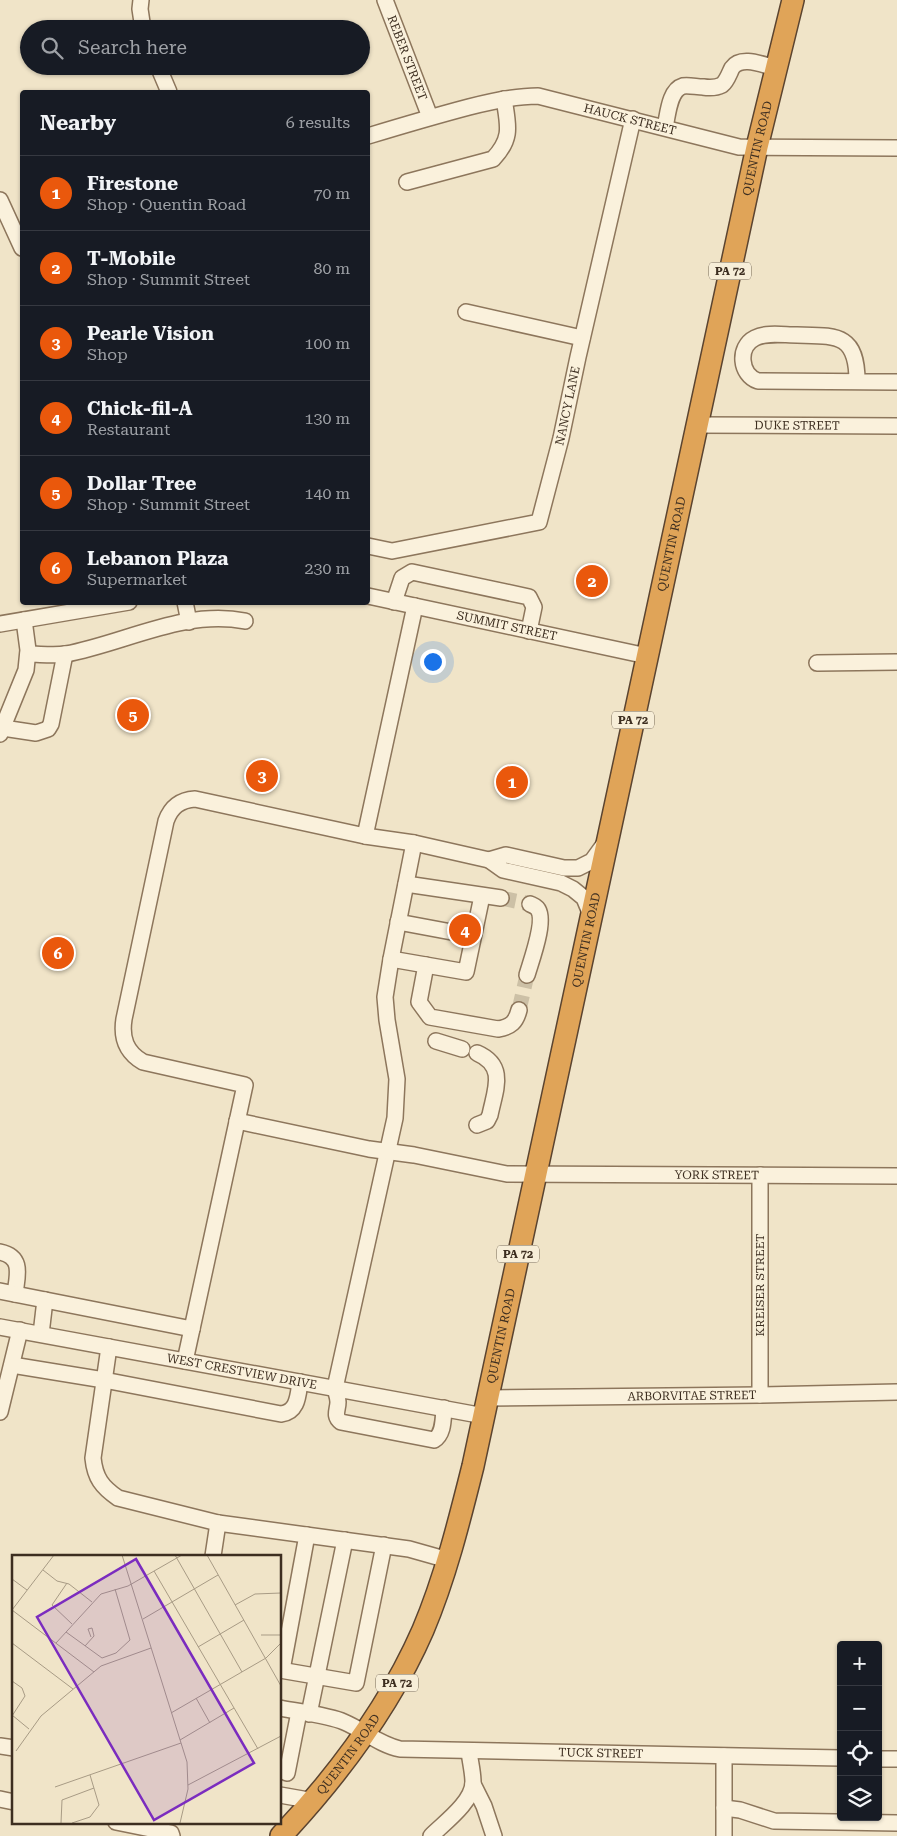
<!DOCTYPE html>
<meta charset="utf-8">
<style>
:root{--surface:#171b24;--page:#242831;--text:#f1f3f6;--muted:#9ea1a6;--line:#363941;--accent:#ea580c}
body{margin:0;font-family:"Roboto Serif",serif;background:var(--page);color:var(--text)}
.controls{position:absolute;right:15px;bottom:15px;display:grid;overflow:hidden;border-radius:5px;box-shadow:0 1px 4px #0004}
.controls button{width:45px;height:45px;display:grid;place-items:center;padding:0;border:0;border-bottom:1px solid var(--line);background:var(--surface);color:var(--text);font:25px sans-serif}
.you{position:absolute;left:432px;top:661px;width:18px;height:18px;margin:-12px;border:4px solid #fff;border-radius:50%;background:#1a73e8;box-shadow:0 0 0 8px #1a73e833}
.badge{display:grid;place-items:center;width:32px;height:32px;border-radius:50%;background:var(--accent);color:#fff;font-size:16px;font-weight:700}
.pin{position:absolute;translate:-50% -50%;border:2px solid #fff;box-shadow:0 1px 5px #0006}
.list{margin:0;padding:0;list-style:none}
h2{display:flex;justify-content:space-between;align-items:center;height:65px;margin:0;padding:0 20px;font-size:21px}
h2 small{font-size:16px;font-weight:400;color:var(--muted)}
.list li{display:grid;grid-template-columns:32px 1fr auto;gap:15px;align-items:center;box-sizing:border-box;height:75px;padding:0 20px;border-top:1px solid var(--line)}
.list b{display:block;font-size:19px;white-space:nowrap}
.list p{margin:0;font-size:16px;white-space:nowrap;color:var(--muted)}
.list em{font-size:16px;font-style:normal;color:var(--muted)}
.icon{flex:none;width:28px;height:28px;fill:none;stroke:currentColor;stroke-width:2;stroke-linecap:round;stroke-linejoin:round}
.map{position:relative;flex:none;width:897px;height:1836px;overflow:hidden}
.search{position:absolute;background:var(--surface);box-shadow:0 1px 4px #0004;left:20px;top:20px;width:350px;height:55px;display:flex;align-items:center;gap:12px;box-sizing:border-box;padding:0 18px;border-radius:28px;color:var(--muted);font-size:19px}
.panel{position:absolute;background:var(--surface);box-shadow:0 1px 4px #0004;left:20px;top:90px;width:350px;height:515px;border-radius:5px}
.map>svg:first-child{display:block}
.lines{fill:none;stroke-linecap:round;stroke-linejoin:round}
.minor-tunnel{stroke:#ccc0a6;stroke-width:15;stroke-dasharray:15 8;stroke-linecap:butt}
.minor-casing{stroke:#8d765c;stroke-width:18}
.highway-casing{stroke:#5b4430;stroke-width:24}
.minor{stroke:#faf1dc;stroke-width:15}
.highway{stroke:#e0a458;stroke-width:21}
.labels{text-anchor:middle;stroke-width:4;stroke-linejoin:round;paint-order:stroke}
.shield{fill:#f7eed8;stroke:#756857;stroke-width:1}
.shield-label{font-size:11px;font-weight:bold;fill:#3d2e20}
.street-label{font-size:12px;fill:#3d2e20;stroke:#f7eed8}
.inset-road{fill:none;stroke:#a89b85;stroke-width:1}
.view{fill:#7b2cbf;fill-opacity:0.15;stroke:#7b2cbf;stroke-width:2.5}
.inset-edge{fill:none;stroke:#3d2e20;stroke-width:2.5}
</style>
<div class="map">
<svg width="897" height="1836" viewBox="0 0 897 1836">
<rect width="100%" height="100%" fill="#f0e4c8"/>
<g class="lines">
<!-- minor-tunnel -->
<g class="minor-tunnel">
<path d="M 501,898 L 530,904"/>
<path d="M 519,1010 L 527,975"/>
</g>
<!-- minor casing -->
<g class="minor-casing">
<g id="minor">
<path d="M 141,0 L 140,9 L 143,29"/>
<path id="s1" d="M 385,0 L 430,117"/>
<path d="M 158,66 L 169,92"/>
<path d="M 665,127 C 668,115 669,90 683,86 C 689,85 697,87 703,87 C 709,88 716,88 722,85 C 727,81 729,74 732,68 C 741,55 763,65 776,68"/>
<path id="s2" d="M 368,136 C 401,126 435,116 469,107 C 492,101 514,96 538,96 L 739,147 L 897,148"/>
<path d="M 407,182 L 493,159 C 513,138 508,125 504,99"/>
<path d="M 0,200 L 22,248"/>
<path d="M 466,312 L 582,338"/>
<path d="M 857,381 C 857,333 836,336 797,335 C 783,335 767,332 755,338 C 737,347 740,375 758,381 L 897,382"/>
<path id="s3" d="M 697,425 L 897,426"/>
<path id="s4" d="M 368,546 L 392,551 L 539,522 L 561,438 L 578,357 L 633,119"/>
<path id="s5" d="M 368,596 L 647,656"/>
<path d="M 185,602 L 189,622"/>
<path d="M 394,602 L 402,578 L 412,572 L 529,597 L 534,607 L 529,631"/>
<path d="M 0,624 L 129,602"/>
<path d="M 28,654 C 40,654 54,656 66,654 C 125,643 184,609 245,621"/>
<path d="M 817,663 L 897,662"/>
<path d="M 3,728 L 36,733 L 48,729 L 51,724 L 65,654"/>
<path d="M 0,734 L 26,670 L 28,650 L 24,620"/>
<path d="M 365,836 L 415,606"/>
<path d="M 414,843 L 391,959 L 385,997 L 387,1020 L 397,1079 L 395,1118 L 335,1388 C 336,1393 338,1397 338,1402 C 338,1410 333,1416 341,1422 L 434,1440 C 444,1434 443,1419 444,1408"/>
<path d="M 489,860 L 506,855 L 564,868 L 578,868 L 592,861 L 605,843"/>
<path d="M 406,884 L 501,898"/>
<path d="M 398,922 L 473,936"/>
<path d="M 391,959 L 466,972 L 482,896"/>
<path d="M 426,965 L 419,1002 L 430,1017 L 498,1029 C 511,1027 516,1022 519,1010"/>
<path d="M 527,975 C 531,961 547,919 537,908 C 535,906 532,905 530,904"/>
<path d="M 436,1041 L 462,1049"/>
<path d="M 477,1053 C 507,1066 495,1090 490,1115 L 487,1121 L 477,1125"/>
<path id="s6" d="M 237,1121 L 369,1149 L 414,1155 L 507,1174 L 897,1176"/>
<path d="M 760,1175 L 760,1395"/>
<path d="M 0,1252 C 24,1257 17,1276 15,1294"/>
<path d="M 0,1291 L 192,1329"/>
<path id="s7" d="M 0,1327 L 484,1416"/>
<path d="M 41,1334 L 45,1300"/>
<path d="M 109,1347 L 93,1458 C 95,1478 102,1487 118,1498 L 218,1523 L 409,1549 L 448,1560"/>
<path d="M 185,1361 L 245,1085 L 143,1062 C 126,1052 121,1038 124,1019 L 166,821 C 171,807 180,800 195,799 L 365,836 L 414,843 L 489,860 L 503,870 L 561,883 L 573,889 L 584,898 L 591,915"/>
<path d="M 12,1365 L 104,1380 L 281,1414 C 298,1412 298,1395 300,1382"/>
<path id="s8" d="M 488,1398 L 760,1395 L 897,1392"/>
<path d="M 0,1412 L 20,1330"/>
<path d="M 213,1556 L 218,1523"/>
<path d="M 280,1670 L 356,1683 L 384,1545"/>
<path d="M 282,1670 L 307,1535"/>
<path id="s9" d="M 280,1708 C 299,1712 328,1715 344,1722 C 363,1730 380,1745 400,1749 L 841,1758"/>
<path d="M 309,1714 L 345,1540"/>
<path d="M 0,1746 L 14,1748"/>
<path d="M 724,1756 L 724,1836"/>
<path d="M 878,1759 L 897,1759"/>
<path d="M 287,1773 L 299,1712"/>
<path d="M 473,1784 L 484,1806 L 494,1836"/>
<path d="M 280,1795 L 314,1801"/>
<path d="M 0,1799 L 14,1802"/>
<path d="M 724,1808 L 740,1810 L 774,1821 L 897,1823"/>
<path d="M 116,1822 L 171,1833 L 172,1836"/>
<path d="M 431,1836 C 444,1823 473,1802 473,1782 C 473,1772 470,1761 469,1751"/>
</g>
</g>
<!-- highway casing -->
<g class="highway-casing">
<g id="highway">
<path id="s10" d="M 281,1836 C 338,1775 389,1708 423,1630 C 445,1578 459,1522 473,1466 L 757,147 L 793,0"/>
</g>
</g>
<!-- minor -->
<use href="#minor" class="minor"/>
<!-- highway -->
<use href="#highway" class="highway"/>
</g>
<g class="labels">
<!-- shield labels -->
<g class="shield">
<rect x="709" y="262.5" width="42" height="17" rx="4"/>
<rect x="612" y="711.5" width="42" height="17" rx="4"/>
<rect x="497" y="1245.5" width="42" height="17" rx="4"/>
<rect x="376" y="1674.5" width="42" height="17" rx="4"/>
</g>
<g class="shield-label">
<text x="730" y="275">PA 72</text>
<text x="633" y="724">PA 72</text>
<text x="518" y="1258">PA 72</text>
<text x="397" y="1687">PA 72</text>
</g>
<!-- street labels -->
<g class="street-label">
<text dy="4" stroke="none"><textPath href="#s1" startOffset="62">REBER STREET</textPath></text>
<text dy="4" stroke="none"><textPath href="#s2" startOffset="270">HAUCK STREET</textPath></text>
<text dy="4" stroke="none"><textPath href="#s10" startOffset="1771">QUENTIN ROAD</textPath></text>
<text dy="4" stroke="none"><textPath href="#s4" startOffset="294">NANCY LANE</textPath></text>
<text dy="4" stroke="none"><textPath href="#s3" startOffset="100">DUKE STREET</textPath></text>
<text dy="4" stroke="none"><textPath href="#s10" startOffset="1366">QUENTIN ROAD</textPath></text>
<text dy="4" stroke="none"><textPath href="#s5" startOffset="142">SUMMIT STREET</textPath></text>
<text dy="4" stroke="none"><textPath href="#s10" startOffset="961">QUENTIN ROAD</textPath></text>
<text dy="4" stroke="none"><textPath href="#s6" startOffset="485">YORK STREET</textPath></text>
<text transform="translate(760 1285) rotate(-90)" y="4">KREISER STREET</text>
<text dy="4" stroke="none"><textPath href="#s10" startOffset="556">QUENTIN ROAD</textPath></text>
<text dy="4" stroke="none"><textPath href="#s7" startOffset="246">WEST CRESTVIEW DRIVE</textPath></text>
<text dy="4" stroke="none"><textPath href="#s8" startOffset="204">ARBORVITAE STREET</textPath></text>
<text dy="4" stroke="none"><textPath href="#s9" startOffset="329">TUCK STREET</textPath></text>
<text dy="4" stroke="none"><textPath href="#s10" startOffset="106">QUENTIN ROAD</textPath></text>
</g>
</g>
<!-- overview -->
<g transform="translate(12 1555)">
<rect width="269" height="269" fill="#f0e4c8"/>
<path class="inset-road" d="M 110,0 L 175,207 L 176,234 L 168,268M 163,0 L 230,117M 195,0 L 269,131M 31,15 L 45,26 L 57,29 L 80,47M 142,16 L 246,194M 0,24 L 15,35M 55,28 L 40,50 L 60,69M 223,50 L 243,39 L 269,38M 0,55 L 82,117M 0,55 L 42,0M 131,64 L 206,20M 54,77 L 90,103 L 104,98 L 118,85 L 103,34M 249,80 L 269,80M 0,88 L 61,134M 44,88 L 89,39 L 116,31 L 170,0M 73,91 L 82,81 L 80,73 L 76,74 L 79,82M 186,92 L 232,65M 0,126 L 10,133 L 13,141 L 0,161M 184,143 L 198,168M 159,158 L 254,103 L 269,88M 0,160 L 17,174M 168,185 L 222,153M 4,196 L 29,161 L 89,111 L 139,93M 176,230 L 269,181M 43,232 L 169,188M 49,268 L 50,245 L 82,233M 60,268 L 78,262 L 87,250 L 78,220"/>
<path class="view" d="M 124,4 L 242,208 L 142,265 L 25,62 Z"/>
<rect width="269" height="269" class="inset-edge"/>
</g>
</svg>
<div class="controls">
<button>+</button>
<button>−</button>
<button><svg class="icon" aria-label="locate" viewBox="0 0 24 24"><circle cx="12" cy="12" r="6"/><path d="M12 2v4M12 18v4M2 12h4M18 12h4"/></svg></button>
<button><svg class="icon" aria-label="layers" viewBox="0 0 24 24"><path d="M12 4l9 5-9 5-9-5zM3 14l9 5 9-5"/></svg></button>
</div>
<div class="you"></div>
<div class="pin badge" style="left:512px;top:782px">1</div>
<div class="pin badge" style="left:592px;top:581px">2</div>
<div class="pin badge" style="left:262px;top:776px">3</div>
<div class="pin badge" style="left:465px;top:930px">4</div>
<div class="pin badge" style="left:133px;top:715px">5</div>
<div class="pin badge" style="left:58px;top:953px">6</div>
<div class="search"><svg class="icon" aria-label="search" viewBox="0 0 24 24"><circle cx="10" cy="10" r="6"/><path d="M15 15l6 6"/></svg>Search here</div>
<section class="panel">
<h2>Nearby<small>6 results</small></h2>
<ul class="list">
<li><span class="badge">1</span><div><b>Firestone</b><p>Shop · Quentin Road</p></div><em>70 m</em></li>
<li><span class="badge">2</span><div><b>T-Mobile</b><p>Shop · Summit Street</p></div><em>80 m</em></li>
<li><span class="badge">3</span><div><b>Pearle Vision</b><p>Shop</p></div><em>100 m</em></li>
<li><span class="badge">4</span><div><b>Chick-fil-A</b><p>Restaurant</p></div><em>130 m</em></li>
<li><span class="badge">5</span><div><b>Dollar Tree</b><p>Shop · Summit Street</p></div><em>140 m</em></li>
<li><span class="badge">6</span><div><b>Lebanon Plaza</b><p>Supermarket</p></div><em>230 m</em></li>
</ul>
</section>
</div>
